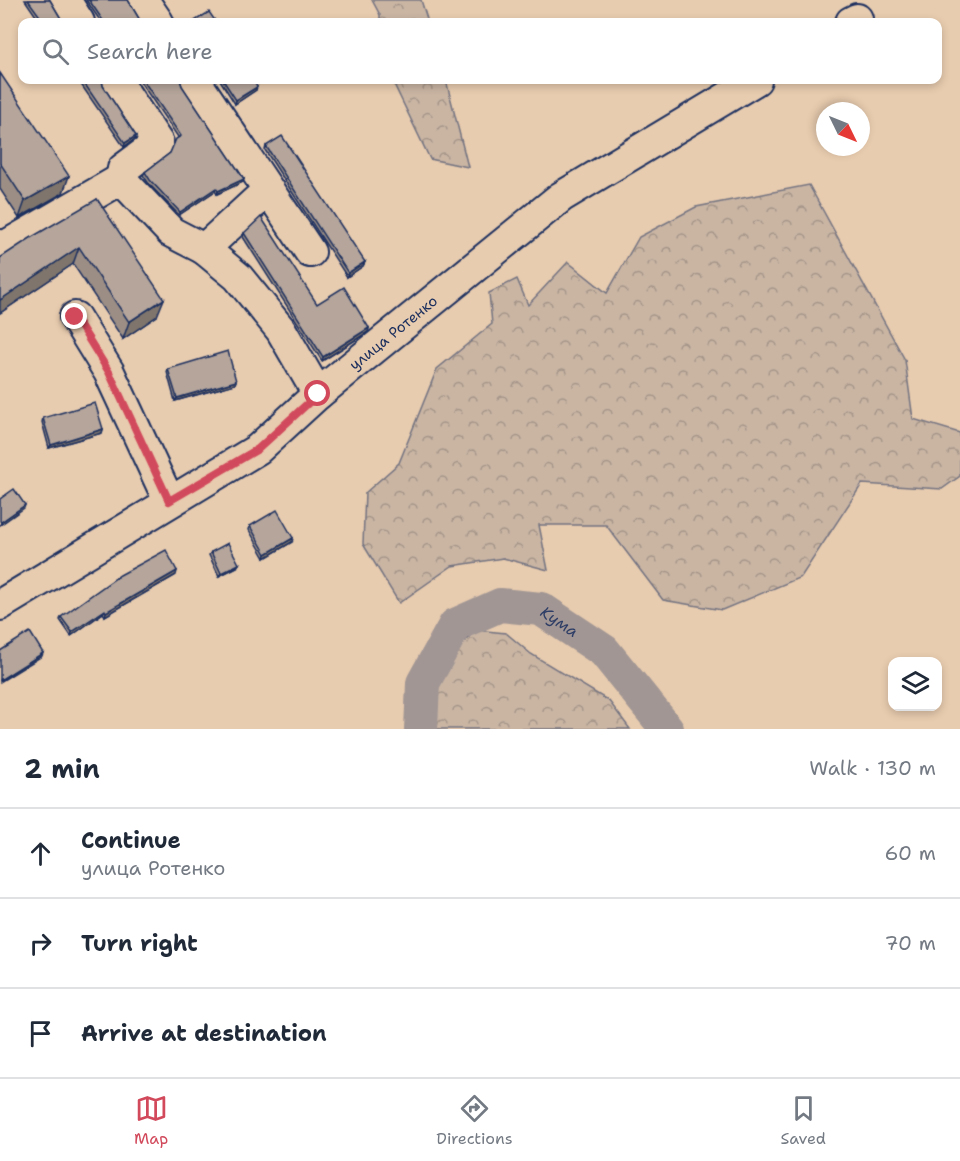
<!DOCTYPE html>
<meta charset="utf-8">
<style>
:root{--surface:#fff;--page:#f6f6f7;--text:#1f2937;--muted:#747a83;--line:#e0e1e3;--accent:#d1495b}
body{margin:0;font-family:"Shantell Sans",sans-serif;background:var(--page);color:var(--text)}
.controls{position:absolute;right:18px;bottom:18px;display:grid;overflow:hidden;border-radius:12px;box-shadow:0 3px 9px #0003}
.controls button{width:54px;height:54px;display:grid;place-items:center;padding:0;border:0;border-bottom:2px solid var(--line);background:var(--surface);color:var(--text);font:30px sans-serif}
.compass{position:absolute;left:816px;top:102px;width:54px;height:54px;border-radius:50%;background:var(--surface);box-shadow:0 3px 9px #0003;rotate:133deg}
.stop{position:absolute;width:18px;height:18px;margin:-14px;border:4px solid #d1495b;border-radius:50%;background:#fff}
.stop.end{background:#d1495b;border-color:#fff;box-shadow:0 2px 6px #0008}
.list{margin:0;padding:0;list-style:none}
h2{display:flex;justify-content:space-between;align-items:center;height:78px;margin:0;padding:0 24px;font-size:26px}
h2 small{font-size:20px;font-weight:400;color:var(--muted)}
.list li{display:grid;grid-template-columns:39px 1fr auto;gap:18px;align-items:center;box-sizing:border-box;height:90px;padding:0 24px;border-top:2px solid var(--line)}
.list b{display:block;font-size:22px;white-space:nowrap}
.list p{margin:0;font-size:20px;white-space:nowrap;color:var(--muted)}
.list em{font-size:20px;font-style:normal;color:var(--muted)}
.icon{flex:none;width:33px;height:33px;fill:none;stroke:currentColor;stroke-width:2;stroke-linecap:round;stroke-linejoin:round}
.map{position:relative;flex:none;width:960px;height:729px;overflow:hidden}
.search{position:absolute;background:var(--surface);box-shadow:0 3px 9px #0003;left:18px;right:18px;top:18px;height:66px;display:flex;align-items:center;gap:15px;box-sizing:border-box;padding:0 21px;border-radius:12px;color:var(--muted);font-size:22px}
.sheet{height:348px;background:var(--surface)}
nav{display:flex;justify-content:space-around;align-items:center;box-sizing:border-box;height:84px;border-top:2px solid var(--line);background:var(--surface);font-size:16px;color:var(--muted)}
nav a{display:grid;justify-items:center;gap:3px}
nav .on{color:var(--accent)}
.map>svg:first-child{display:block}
.forest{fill:url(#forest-crowns);stroke:#727280;stroke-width:1.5}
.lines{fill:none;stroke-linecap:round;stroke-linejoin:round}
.river{stroke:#a19694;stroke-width:34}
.minor-casing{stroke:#1b2f5e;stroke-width:34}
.minor{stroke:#e8ccaf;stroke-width:30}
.wall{fill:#9c8e85;stroke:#1b2f5e;stroke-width:1.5}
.shaded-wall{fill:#7f746c;stroke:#1b2f5e;stroke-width:1.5}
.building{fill:#b5a59b;stroke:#1b2f5e;stroke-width:1.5}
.route{stroke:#d1495b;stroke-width:8}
.labels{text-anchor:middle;stroke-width:4.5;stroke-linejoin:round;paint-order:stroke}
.street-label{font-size:15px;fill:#1b2f5e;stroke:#e8ccaf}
.water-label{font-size:16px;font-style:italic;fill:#2f3e66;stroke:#e8ccaf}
</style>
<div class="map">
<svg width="960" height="729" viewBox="0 0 960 729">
<defs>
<pattern id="forest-crowns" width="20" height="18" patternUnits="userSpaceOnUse" patternTransform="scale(1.5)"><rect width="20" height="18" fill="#cab5a3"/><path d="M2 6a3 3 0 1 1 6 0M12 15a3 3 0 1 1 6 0" fill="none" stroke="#a39488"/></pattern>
</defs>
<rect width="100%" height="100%" fill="#e8ccaf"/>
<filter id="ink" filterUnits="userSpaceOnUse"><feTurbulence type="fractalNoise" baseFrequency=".0167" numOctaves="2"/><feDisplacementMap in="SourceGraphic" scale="12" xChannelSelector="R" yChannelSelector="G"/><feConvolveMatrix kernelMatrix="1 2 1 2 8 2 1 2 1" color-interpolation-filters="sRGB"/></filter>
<g filter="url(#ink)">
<!-- forest -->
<g class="forest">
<path d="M 372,0 L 421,0 L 428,22 L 380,22 L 380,15 Z"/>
<path d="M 392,80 L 446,80 L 468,167 L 430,159 Z"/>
<path d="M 809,185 L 905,360 L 913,419 L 960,433 L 960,476 L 942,489 L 862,484 L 801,577 L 722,610 L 663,600 L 606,525 L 539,525 L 548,570 L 503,558 L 452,566 L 399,603 L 363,544 L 365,493 L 399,463 L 437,369 L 492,324 L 489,293 L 517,279 L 528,305 L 568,262 L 607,293 L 639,237 L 696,207 Z"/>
<path d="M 476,630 L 506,633 L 531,654 L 609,701 L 630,729 L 428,729 L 429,689 L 449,657 Z"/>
</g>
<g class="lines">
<!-- river -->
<path class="river" id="s1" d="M 421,729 L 423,683 L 455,625 L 500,605 L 541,609 L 604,651 L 667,729"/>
<!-- minor casing -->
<g class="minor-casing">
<g id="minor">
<path d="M 65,0 L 79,22"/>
<path d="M 143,0 L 158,22"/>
<path d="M 851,22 L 857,19"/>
<path d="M 116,80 L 158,143 L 123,169 L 121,179"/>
<path d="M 195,80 L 310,252"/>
<path d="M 0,245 L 2,248 L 121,179 L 171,232 L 204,249 L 238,277 L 281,330 L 318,394"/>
<path d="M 204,249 L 267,191"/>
<path d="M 75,317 L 109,372 L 169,501"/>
<path id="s2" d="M 0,605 L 258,449 L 318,394 L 561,197 L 756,80"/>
</g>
</g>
<!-- minor -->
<use href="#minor" class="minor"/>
</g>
<!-- wall -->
<g class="wall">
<path d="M 25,0 L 50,0 L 63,22 L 40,22 Z"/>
<path d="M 86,0 L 128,0 L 141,22 L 101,22 Z"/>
<path d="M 0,73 L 63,193 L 19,218 L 0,189 Z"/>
<path d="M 78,80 L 102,80 L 103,86 L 136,136 L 135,139 L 124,147 Z"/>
<path d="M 139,80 L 180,80 L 182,86 L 244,179 L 243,182 L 217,194 L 215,191 L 179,215 L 149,184 L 143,175 L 145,172 L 170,153 L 178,137 Z"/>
<path d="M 220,80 L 253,80 L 256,90 L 235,104 Z"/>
<path d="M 266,146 L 365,262 L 363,266 L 347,277 L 265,150 Z"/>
<path d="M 97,199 L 157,316 L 123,339 L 73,264 L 0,313 Z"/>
<path d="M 244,233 L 317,304 L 369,328 L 368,332 L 322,361 L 243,237 Z"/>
<path d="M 168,369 L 235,384 L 175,401 L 167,372 Z"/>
<path d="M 43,418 L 103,429 L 102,433 L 49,448 L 42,422 Z"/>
<path d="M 250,526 L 292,542 L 265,558 L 249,530 Z"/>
<path d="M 211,552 L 237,567 L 219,576 L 209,555 Z"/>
<path d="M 176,575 L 105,616 L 103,613 L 71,636 L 60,620 L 61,617 Z"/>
</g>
<!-- shaded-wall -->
<g class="shaded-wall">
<path d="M 257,87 L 256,90 L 235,104 L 236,100 Z"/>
<path d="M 136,136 L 135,139 L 124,147 L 125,143 Z"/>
<path d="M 69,176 L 63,193 L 19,218 L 25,201 Z"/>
<path d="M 244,179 L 243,182 L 217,194 L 218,191 Z"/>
<path d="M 216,188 L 215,191 L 179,215 L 180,212 Z"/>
<path d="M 79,247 L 73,264 L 0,313 L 0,300 Z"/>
<path d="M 365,262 L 363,266 L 347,277 L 348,273 Z"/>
<path d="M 164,299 L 157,316 L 123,339 L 129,322 Z"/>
<path d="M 369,328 L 368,332 L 322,361 L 323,357 Z"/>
<path d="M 236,381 L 235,384 L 175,401 L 177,398 Z"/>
<path d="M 103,429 L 102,433 L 49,448 L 51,445 Z"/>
<path d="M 25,505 L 24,508 L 0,525 L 1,522 Z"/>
<path d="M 293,538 L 292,542 L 265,558 L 266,554 Z"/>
<path d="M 239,564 L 237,567 L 219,576 L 221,573 Z"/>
<path d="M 177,571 L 176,575 L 105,616 L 106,612 Z"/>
<path d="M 105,610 L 103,613 L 71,636 L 72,632 Z"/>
<path d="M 43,653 L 42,656 L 0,682 L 0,680 Z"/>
</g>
<!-- building -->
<g class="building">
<path d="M 28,0 L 50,0 L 63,22 L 44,22 Z"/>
<path d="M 89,0 L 128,0 L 141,22 L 104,22 Z"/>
<path d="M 209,12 L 216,22 L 193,22 Z"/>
<path d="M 0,73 L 69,176 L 25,201 L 0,163 Z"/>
<path d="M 82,80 L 102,80 L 103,86 L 136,136 L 125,143 Z"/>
<path d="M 143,80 L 180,80 L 182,86 L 244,179 L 218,191 L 216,188 L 180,212 L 150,180 L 145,172 L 170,153 L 176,139 L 181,136 Z"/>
<path d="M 223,80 L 253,80 L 257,87 L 236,100 Z"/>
<path d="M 282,136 L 365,262 L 348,273 L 266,146 Z"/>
<path d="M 97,199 L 164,299 L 129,322 L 79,247 L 0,300 L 0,258 L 32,237 Z"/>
<path d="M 261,217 L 317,304 L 344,287 L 369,328 L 323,357 L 244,233 Z"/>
<path d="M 228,351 L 236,381 L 177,398 L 168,369 Z"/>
<path d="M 95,403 L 103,429 L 51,445 L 43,418 Z"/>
<path d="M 14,489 L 25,505 L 1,522 L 0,521 L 0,499 Z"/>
<path d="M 277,510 L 293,538 L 266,554 L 250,526 Z"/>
<path d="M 228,543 L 239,564 L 221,573 L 211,552 Z"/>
<path d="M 166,550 L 177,571 L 106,612 L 105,610 L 72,632 L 61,617 L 120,575 Z"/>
<path d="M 30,632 L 43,653 L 0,680 L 0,651 Z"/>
</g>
</g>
<g class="lines" filter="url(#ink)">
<!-- route -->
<path class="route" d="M 75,317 L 109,372 L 169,501 L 258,449 L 318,394"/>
</g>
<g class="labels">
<!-- street labels -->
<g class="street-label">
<text dy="5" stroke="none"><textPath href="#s2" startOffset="480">улица Ротенко</textPath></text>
</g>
<!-- water labels -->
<g class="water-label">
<text dy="6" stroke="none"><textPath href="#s1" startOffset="225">Кума</textPath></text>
</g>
</g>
</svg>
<div class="controls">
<button><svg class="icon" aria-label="layers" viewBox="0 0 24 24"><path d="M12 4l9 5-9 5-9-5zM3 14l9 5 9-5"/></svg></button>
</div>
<svg class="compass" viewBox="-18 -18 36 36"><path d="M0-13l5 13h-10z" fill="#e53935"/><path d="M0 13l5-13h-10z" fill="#747a83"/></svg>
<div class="stop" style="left:318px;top:394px"></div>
<div class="stop end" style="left:75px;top:317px"></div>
<div class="search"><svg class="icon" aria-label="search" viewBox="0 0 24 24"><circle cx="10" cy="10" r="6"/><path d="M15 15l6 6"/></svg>Search here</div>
</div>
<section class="sheet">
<h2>2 min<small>Walk · 130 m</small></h2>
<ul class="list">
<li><svg class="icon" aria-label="ahead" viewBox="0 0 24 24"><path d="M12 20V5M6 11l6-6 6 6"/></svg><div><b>Continue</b><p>улица Ротенко</p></div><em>60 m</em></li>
<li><svg class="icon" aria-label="right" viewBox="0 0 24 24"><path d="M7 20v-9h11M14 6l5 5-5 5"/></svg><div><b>Turn right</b></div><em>70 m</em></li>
<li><svg class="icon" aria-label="arrive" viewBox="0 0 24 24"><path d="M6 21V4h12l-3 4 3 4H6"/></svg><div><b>Arrive at destination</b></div></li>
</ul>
</section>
<nav>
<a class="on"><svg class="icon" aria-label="map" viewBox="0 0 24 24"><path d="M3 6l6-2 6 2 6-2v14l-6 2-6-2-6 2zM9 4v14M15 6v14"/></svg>Map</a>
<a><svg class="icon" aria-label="directions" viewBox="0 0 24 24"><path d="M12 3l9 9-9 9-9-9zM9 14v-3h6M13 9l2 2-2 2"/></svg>Directions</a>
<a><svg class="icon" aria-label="saved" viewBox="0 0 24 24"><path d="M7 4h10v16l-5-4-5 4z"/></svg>Saved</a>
</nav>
